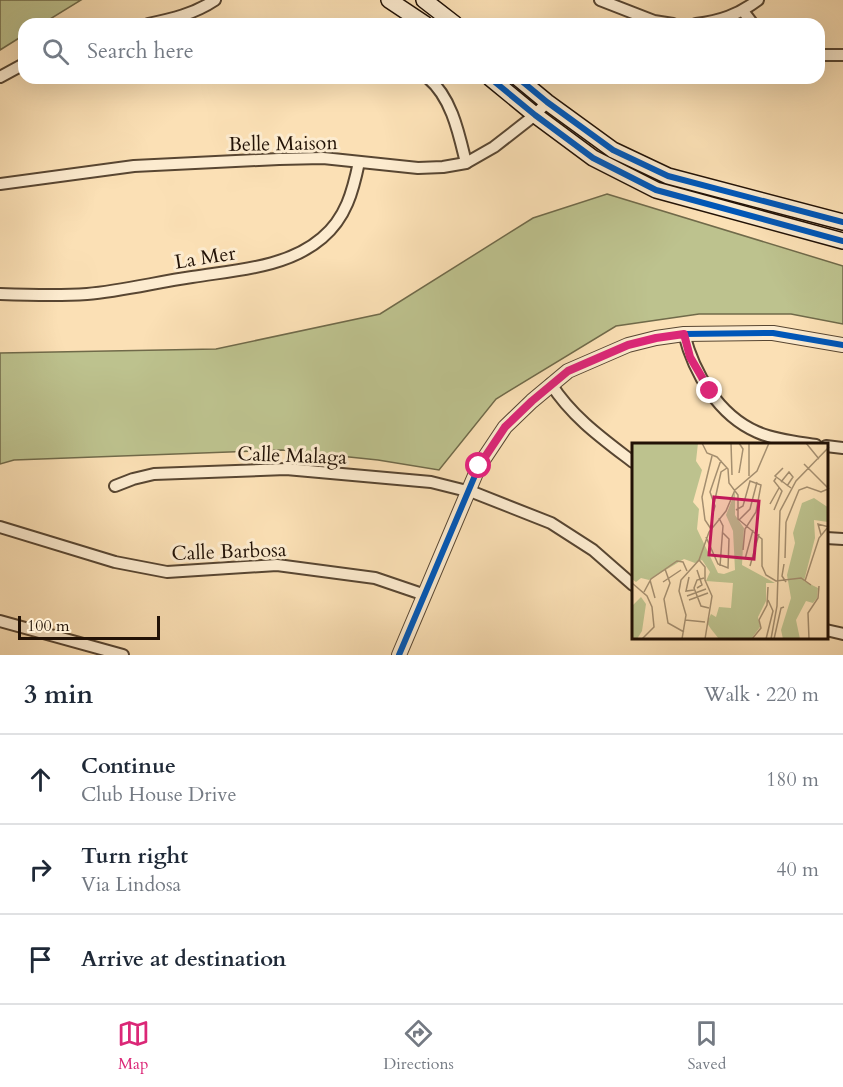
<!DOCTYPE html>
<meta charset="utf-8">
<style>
:root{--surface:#fff;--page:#f2f2f3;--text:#1f2937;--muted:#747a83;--line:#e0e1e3;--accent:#db2777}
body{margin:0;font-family:Cardo,serif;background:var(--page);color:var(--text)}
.scale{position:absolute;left:18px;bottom:15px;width:142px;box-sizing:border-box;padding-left:6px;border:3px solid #221206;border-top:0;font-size:16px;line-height:21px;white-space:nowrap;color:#221206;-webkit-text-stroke:4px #fcebcf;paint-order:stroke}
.stop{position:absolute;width:18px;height:18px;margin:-14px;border:4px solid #db2777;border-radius:50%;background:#fff}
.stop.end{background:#db2777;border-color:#fff;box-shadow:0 2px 6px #0008}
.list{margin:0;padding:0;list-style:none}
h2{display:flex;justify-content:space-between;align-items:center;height:78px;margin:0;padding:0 24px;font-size:26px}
h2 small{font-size:20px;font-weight:400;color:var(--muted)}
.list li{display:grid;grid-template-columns:39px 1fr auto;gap:18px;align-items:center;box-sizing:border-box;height:90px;padding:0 24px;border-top:2px solid var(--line)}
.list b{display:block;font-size:22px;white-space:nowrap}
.list p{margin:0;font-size:20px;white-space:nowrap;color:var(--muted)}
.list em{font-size:20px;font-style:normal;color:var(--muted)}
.icon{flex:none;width:33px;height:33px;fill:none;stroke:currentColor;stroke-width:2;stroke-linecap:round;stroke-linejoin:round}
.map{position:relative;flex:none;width:843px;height:655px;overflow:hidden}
.search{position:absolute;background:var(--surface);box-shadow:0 6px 24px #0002;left:18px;right:18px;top:18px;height:66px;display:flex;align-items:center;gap:15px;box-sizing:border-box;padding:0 21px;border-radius:18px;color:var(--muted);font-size:22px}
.sheet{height:348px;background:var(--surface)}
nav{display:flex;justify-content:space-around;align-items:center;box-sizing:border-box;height:84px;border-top:2px solid var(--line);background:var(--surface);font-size:16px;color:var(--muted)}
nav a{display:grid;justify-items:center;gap:3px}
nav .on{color:var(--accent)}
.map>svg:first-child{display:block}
.green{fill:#bdc28e;stroke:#706a4a;stroke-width:1.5}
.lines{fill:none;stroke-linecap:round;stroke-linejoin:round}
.minor-casing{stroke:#584632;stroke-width:14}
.tertiary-casing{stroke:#584632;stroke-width:16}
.secondary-casing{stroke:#221206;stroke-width:18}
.minor{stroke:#fcebcf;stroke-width:10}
.tertiary{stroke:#fcebcf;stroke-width:14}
.secondary{stroke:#fcebcf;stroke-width:15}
.cycleway-casing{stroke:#fcebcf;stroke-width:10}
.cycleway{stroke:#0057b8;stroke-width:6}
.route{stroke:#db2777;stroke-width:8}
.labels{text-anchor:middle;stroke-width:6;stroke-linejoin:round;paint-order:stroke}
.street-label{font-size:20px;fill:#221206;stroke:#fcebcf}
.inset-road{fill:none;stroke:#a48e6f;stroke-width:1.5}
.view{fill:#c2185b;fill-opacity:0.15;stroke:#c2185b;stroke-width:3}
.inset-edge{fill:none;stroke:#221206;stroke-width:3}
</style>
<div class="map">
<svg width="843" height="655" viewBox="0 0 843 655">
<rect width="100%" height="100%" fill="#fbe0b5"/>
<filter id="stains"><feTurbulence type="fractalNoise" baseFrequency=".00333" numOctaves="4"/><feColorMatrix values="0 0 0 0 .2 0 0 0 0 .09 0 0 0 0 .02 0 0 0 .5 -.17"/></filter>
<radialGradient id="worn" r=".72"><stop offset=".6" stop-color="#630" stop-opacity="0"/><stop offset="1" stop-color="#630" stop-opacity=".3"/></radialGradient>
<!-- green -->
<g class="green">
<path d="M 0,0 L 81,0 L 42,24 L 24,24 L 24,35 L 0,50 Z"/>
<path d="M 607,194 L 843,266 L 843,324 L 791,314 L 699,314 L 616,326 L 496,399 L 439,470 L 378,460 L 282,450 L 14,460 L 0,464 L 0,353 L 216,349 L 380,314 L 533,218 Z"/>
</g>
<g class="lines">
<!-- minor casing -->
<g class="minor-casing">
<g id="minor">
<path d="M 600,0 L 654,21 L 673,24"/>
<path d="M 743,11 L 753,24"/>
<path d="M 148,24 C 172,19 194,14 215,0"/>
<path d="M 696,24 C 720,21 738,15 758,0"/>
<path d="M 819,55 L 843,55"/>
<path d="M 0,77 L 24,64"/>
<path d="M 428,78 C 452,98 459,134 466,163"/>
<path d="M 0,184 L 134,166 L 279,159 L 323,158 L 418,168 L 443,167 L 466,163 L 494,147 L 535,115 L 547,102"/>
<path d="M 0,294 C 29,295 58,296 87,294 C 122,291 157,282 192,277 C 235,270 287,268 322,238 C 346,218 353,191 359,162"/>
<path d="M 684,334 C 694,373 718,415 757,432 C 775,440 797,442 816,445"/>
<path d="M 551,384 C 572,417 603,439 633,462"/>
<path d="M 826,446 L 843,448"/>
<path d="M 115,486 L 133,479 L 154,474 L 286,469 L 431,482 L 475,493 L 551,523 L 593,550 L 633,585"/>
<path d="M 0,527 L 115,562 L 167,572 L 277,565 L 375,578 L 425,595"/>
<path d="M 826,538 L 843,539"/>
<path d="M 0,621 L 123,655"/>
<path d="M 826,630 L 843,634"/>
</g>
</g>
<!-- tertiary casing -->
<g class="tertiary-casing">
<path id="tertiary" d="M 399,655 L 479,466 L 505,427 L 532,401 L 568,371 L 628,345 L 656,338 L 684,334 L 773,333 L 843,345"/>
</g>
<!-- secondary casing -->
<g class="secondary-casing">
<g id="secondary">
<path d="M 389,0 L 425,24"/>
<path d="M 424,0 L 455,24"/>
<path d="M 490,78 L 535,115 L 593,158 L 656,190 L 843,241"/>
<path d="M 518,78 L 547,102 L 613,150 L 668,176 L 843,222"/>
</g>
</g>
<!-- minor -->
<use href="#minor" class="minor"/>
<!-- tertiary -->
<use href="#tertiary" class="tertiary"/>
<!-- secondary -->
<use href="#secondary" class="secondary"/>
<!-- cycleway casing -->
<g class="cycleway-casing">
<g id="cycleway">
<path d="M 490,78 L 535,115 L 593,158 L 656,190 L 843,241"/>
<path d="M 518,78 L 547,102 L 613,150 L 668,176 L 843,222"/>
<path d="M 399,655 L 479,466 L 505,427 L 532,401 L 568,371 L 628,345 L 656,338 L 684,334 L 773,333 L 843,345"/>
</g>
</g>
<!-- cycleway -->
<use href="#cycleway" class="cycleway"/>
</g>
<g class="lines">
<!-- route -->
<path class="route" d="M 479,466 L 505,427 L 532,401 L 568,371 L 628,345 L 656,338 L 684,334 L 690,357 L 710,391"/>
</g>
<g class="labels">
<!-- street labels -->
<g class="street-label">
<text transform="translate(283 143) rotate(-1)" y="7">Belle Maison</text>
<text transform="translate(205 257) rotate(-9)" y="7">La Mer</text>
<text transform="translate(292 455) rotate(2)" y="7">Calle Malaga</text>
<text transform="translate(229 551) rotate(-2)" y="7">Calle Barbosa</text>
</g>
</g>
<!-- overview -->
<g transform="translate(632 443)">
<rect width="196" height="196" fill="#fbe0b5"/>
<path d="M 0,0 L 66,0 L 64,18 L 70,27 L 61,59 L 67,66 L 65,86 L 86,130 L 92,131 L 103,127 L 101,88 L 94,72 L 103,49 L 103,72 L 112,85 L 110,122 L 143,140 L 134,140 L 134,158 L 126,174 L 128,184 L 119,196 L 87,196 L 79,186 L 75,180 L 79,171 L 84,174 L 87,164 L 99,165 L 101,140 L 74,138 L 78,129 L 70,117 L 63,120 L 52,116 L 17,137 L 9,135 L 4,139 L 0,136 ZM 182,55 L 197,65 L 196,79 L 182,77 L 183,95 L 172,138 L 186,145 L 185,155 L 181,160 L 174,158 L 164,177 L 168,196 L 151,196 L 149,187 L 159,155 L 155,132 L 163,100 L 161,90 L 170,60 ZM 9,154 L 14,161 L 10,188 L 5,196 L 0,196 L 0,163 Z" fill="#bdc28e"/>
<path class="inset-road" d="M 70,0 L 75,10 L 85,14 L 96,26 L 97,40 L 106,52 L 106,76 L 130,96 L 130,123 L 134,132 L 144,138 L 169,135 L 179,142M 99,0 L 100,32M 174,0 L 187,16M 172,21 L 197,46M 151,25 L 143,33 L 159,45M 107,30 L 111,6 L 107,0M 117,33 L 117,0M 149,39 L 157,29 L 161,34 L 155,43M 82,61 L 89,29 L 95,25M 138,61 L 147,45M 104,67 L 111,63 L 118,38 L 129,42 L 124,69 L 113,86 L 111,107M 142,67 L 150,48 L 142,38 L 144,35M 80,73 L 83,63 L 78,49 L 89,17M 87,75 L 91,83 L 88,123M 107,77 L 118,66 L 125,39M 154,79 L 167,47 L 175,44 L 189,49 L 196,46M 79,86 L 73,77 L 70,54 L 80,13M 189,92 L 186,81 L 197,84M 74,94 L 86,121 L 96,125 L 97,96 L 90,89M 153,115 L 154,79M 113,116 L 121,87M 67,117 L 73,124 L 73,137 L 80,153 L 73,196M 152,121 L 150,133 L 154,139M 118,123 L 127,91M 33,126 L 38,140 L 32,156 L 36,180 L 52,189M 57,134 L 54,148 L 62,147M 72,135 L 65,137 L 62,145 L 69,163 L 77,165M 18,137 L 23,155M 173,138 L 187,95 L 196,84M 31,139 L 49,127M 0,140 L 15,153 L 20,164 L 22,184 L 10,196M 65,145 L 70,142 L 65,127M 12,149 L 19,136 L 45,118 L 51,119 L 55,128M 55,153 L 74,146M 57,157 L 76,150M 53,177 L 73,179M 50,196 L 54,172 L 47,148 L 49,137 L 67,117 L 77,89 L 94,68 L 103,47 L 125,28 L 137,0M 120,196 L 129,185 L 127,177 L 135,162 L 136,144M 134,196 L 141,168 L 136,157M 139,196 L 145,163 L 148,68 L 164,38 L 197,4M 142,196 L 149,165 L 152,164M 177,196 L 176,170 L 186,155 L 187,143"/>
<path class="view" d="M 82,54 L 127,58 L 122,116 L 77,112 Z"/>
<rect width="196" height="196" class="inset-edge"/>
</g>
<rect width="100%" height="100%" filter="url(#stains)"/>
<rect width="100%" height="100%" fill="url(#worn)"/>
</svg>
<div class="scale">100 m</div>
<div class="stop" style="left:479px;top:466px"></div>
<div class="stop end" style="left:710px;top:391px"></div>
<div class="search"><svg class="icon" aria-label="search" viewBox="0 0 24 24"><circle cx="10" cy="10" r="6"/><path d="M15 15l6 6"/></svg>Search here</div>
</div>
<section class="sheet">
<h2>3 min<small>Walk · 220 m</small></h2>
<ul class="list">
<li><svg class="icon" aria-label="ahead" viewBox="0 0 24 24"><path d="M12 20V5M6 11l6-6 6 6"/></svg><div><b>Continue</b><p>Club House Drive</p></div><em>180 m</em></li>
<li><svg class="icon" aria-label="right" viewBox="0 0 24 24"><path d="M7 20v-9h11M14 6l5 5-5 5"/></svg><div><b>Turn right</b><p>Via Lindosa</p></div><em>40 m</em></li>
<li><svg class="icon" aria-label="arrive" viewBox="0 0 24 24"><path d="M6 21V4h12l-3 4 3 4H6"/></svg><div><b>Arrive at destination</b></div></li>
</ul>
</section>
<nav>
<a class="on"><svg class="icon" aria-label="map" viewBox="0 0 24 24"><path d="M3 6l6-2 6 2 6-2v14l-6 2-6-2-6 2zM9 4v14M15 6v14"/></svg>Map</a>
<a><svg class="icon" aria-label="directions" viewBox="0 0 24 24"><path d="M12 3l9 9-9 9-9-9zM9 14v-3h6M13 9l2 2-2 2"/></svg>Directions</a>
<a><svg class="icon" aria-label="saved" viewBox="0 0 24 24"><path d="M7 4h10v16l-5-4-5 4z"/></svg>Saved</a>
</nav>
